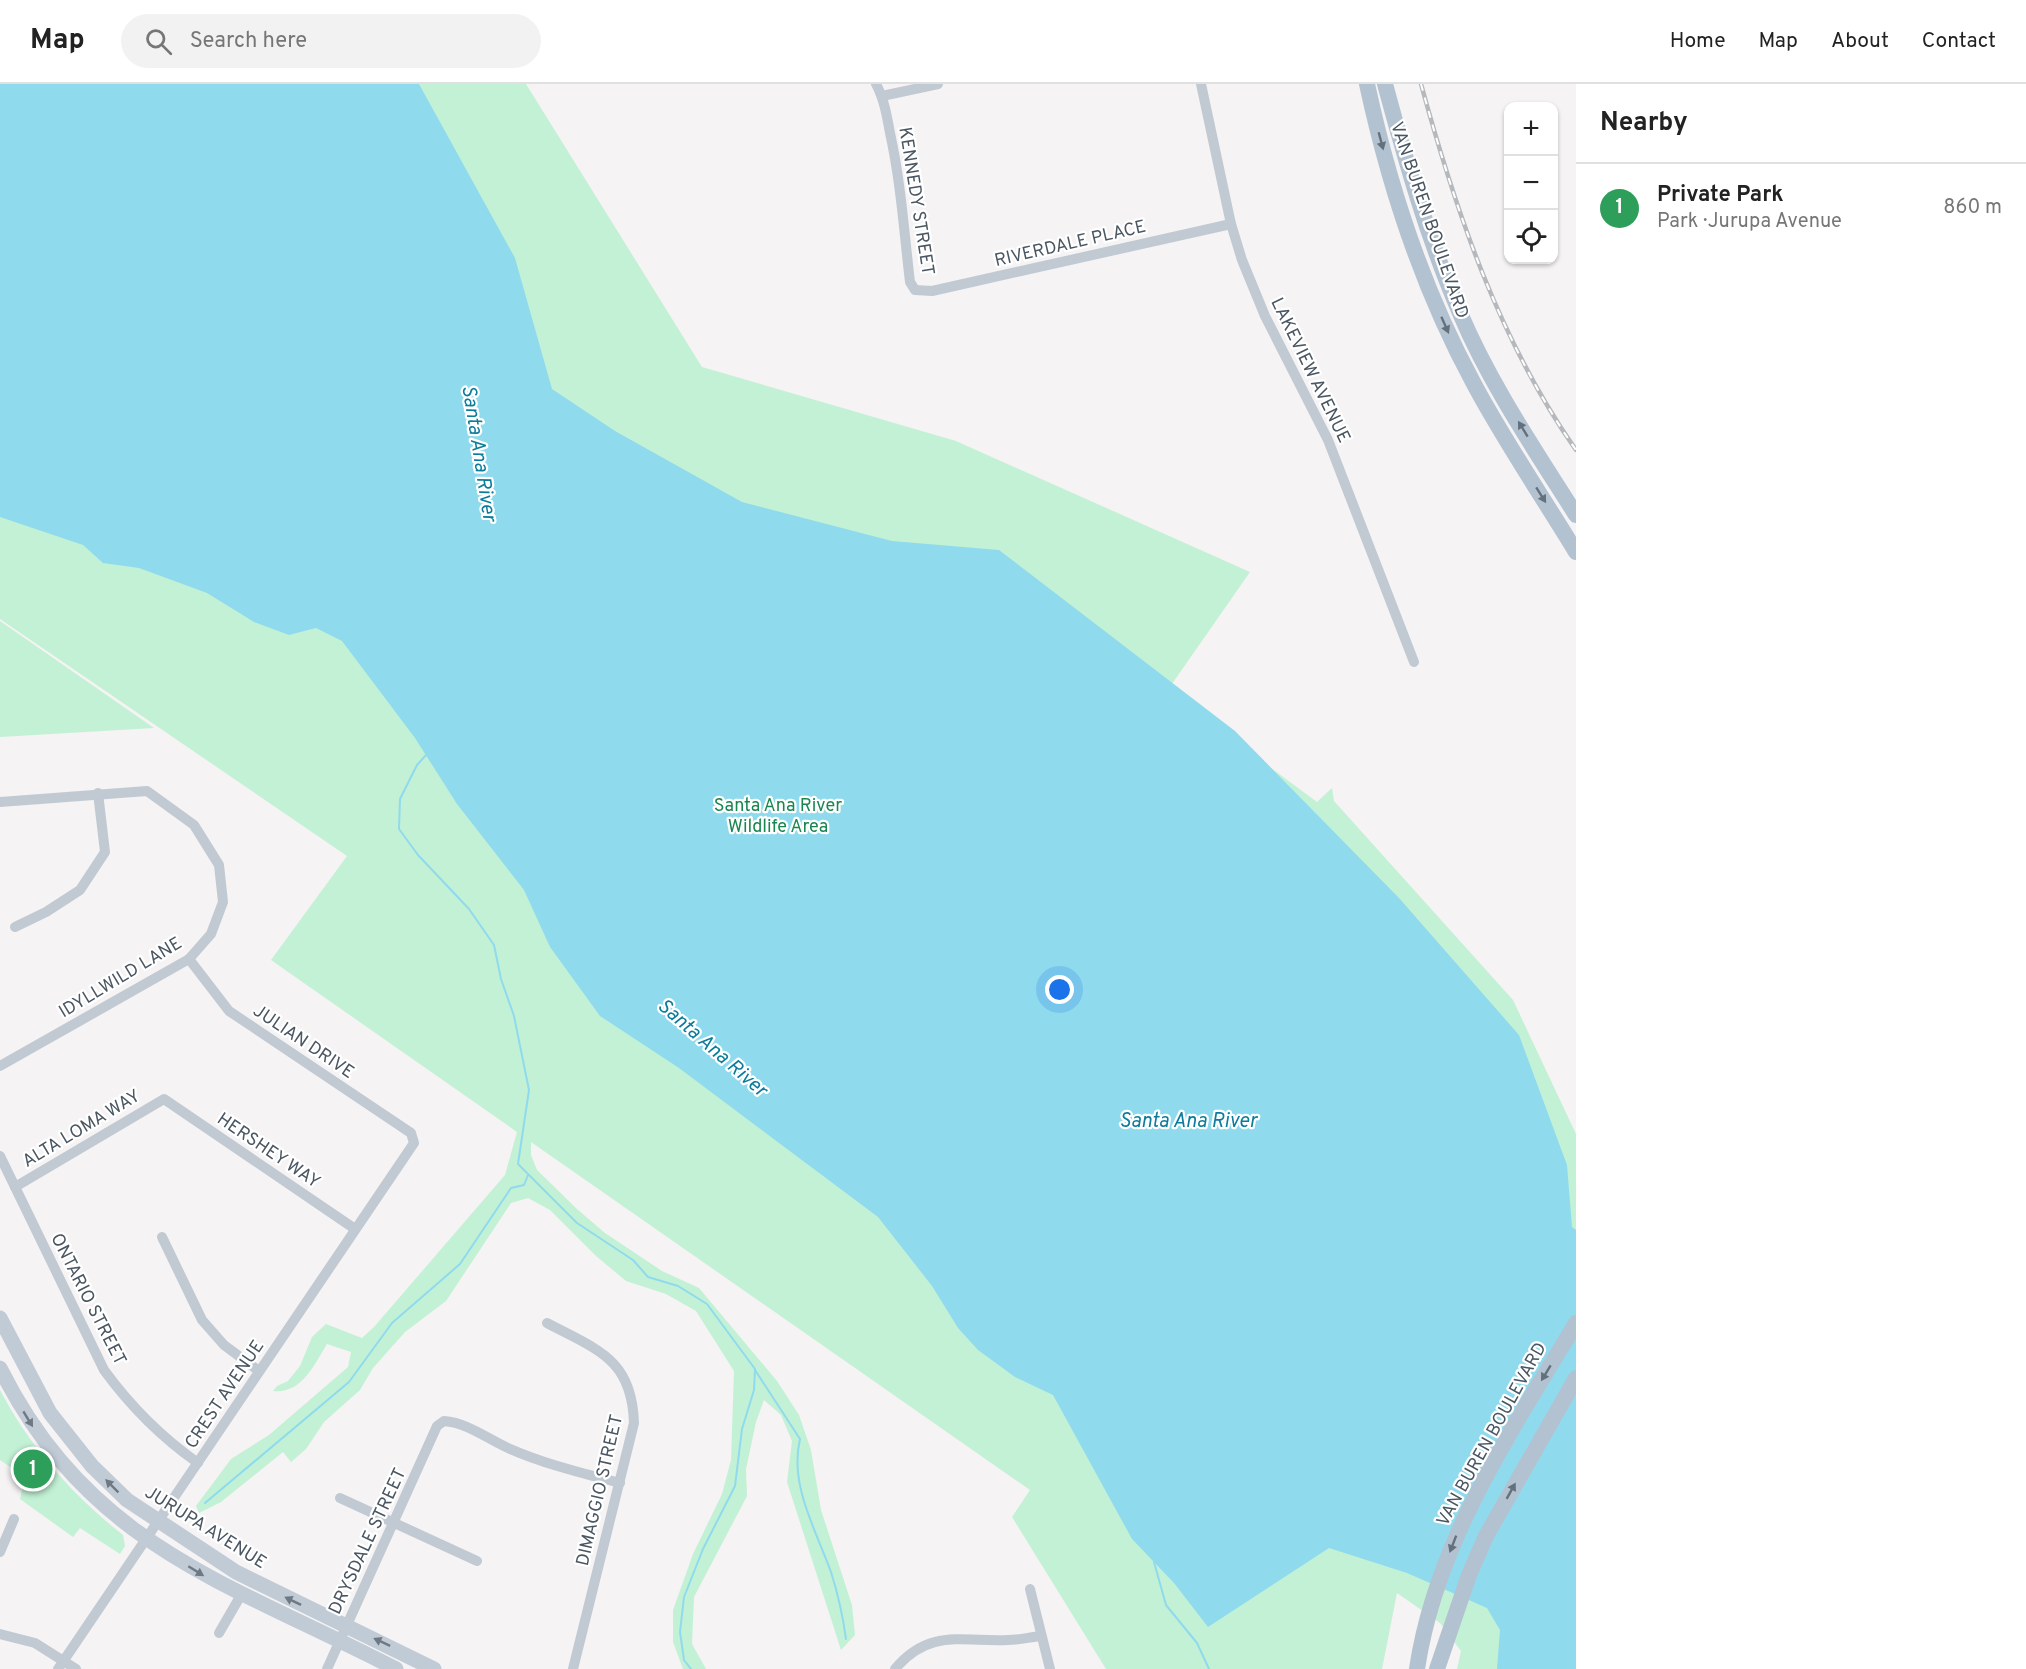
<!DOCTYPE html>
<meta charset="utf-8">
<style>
:root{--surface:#fff;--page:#f2f2f2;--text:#222;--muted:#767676;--line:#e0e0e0;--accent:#111827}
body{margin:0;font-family:Overpass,sans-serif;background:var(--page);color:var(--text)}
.controls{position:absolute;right:18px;top:18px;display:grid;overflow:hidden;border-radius:12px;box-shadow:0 2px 4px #0004}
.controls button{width:54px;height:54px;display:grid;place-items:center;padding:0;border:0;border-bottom:2px solid var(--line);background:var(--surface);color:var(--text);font:30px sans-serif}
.you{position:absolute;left:1060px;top:906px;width:21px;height:21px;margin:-15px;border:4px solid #fff;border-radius:50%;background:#1a73e8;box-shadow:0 0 0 9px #1a73e833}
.badge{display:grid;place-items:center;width:39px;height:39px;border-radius:50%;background:var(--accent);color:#fff;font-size:20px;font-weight:700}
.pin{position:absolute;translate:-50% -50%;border:3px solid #fff;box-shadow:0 2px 6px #0006}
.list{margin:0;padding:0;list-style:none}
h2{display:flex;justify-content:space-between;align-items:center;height:78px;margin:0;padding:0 24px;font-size:26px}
h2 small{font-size:20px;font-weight:400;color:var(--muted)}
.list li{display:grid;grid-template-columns:39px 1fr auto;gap:18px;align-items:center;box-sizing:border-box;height:90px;padding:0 24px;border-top:2px solid var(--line)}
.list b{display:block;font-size:22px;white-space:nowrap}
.list p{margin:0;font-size:20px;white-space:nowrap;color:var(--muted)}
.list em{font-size:20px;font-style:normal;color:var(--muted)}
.icon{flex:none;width:33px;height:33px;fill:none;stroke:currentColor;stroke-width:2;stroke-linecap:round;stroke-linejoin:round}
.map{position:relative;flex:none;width:1576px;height:1585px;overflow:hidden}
header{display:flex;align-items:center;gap:36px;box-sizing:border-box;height:84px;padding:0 30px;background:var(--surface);border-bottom:2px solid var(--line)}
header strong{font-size:28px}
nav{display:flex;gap:33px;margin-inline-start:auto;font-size:21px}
.search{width:420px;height:54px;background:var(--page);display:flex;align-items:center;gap:15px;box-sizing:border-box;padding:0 21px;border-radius:33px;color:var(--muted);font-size:22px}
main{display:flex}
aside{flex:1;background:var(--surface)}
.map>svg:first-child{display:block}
.green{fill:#c3f1d5}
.water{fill:#90daee}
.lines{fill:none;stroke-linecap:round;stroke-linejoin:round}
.stream{stroke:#90daee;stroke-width:2}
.minor{stroke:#c1cad2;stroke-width:10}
.secondary{stroke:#c1cbd6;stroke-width:15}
.primary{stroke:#b3c2d1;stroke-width:16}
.rail-casing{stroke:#b5b8bd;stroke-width:4.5}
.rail{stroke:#fff;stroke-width:2;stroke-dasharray:7;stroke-linecap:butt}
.oneway{fill:#64717d}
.oneway2{fill:#6e7984}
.labels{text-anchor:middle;stroke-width:4.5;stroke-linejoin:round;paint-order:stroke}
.street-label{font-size:18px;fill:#4a5661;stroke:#fff}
.park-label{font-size:18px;fill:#17864f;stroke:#fff}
.water-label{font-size:20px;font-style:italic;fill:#0c7c9b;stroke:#fff}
</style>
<header>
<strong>Map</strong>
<div class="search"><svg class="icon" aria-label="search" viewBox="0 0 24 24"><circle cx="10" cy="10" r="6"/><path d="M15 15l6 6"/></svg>Search here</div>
<nav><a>Home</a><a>Map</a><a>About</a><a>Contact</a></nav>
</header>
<main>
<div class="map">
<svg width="1576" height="1585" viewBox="0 0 1576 1585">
<rect width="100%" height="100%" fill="#f5f3f3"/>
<!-- green -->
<g class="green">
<path d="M 0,0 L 526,0 L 702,283 L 956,357 L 1250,488 L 1167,607 L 1317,718 L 1332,704 L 1334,717 L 1513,916 L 1576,1050 L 1576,1585 L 1457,1585 L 1461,1567 L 1440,1539 L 1397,1509 L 1382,1585 L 1106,1585 L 1012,1433 L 1030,1406 L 531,1058 L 531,1071 L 537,1086 L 577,1125 L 605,1149 L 662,1187 L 699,1204 L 777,1297 L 799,1331 L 811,1366 L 821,1426 L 852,1521 L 855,1551 L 841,1566 L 787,1398 L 792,1357 L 781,1331 L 764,1316 L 756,1338 L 746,1385 L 747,1412 L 694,1513 L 692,1560 L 706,1585 L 683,1585 L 673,1558 L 673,1526 L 693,1470 L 722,1410 L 731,1376 L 734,1287 L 696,1227 L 666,1210 L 626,1197 L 596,1172 L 550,1126 L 528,1114 L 511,1119 L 446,1217 L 405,1248 L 373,1284 L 360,1306 L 324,1338 L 306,1365 L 291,1378 L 283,1368 L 221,1418 L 199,1429 L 196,1422 L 231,1375 L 269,1351 L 348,1283 L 351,1268 L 327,1260 C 314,1281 302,1310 273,1307 L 277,1302 L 288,1297 L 300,1282 L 312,1253 L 326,1240 L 362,1254 L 374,1243 L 505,1091 L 517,1048 L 271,876 L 347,772 L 0,535 Z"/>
<path d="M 0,537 L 154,644 L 0,653 Z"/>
<path d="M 0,1306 C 30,1363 72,1411 123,1451 L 125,1462 L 120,1470 L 80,1444 L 73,1453 L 20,1415 L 25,1393 L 0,1376 Z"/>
</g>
<!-- water -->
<path class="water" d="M 0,0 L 419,0 L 515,174 L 552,305 L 615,347 L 742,418 L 892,457 L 999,466 L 1235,647 L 1399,814 L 1519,951 L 1567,1081 L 1572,1143 L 1576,1146 L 1576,1585 L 1497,1585 L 1500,1546 L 1487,1524 L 1407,1489 L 1329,1464 L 1208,1543 L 1174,1499 L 1132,1455 L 1053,1311 L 1015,1293 L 978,1266 L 958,1244 L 932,1202 L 878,1133 L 679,984 L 600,932 L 550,863 L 524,806 L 457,720 L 415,654 L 342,557 L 316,544 L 289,551 L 254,538 L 207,509 L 139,484 L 103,479 L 83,461 L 0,433 Z"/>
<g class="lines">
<!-- stream -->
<g class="stream">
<path d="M 426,671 L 417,681 L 400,715 L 399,745 L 418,771 L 469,825 L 494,861 L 501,895 L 514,932 L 529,1006 L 518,1080 L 577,1139 L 633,1176 L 648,1193 L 678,1202 L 707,1220 L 755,1285 L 754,1306 L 742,1345 L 735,1402 L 703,1465 L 684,1513 L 680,1548 L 684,1576 L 691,1585"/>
<path d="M 755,1286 L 800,1355 C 789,1401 816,1446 831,1488 C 838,1510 843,1533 846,1555"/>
<path d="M 205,1419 L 349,1298 L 392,1239 L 460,1180 L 511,1104 L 524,1101 L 528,1091"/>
<path d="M 1154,1478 L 1166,1521 L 1197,1559 L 1209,1585"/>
</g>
<!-- minor -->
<g class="minor">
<path d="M 876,0 C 884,15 887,32 890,49 C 901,99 904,148 910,198 L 915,206 L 932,207 L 1231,140"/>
<path d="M 1201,0 L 1231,140 L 1242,176 L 1265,232 L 1328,356 L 1414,578"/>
<path d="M 882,12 L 938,0"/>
<path d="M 0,718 L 147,707 L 194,741 L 219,781 L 223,818 L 211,850 L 189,875 L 0,982"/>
<path d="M 15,843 L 46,828 L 80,806 L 105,768 L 98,709"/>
<path d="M 0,1072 L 104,1286 C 131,1323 161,1353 198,1379"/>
<path d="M 15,1103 L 164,1015 L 355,1145"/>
<path d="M 162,1153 L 202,1236 L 224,1261 L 259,1287"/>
<path d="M 547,1239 C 598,1266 632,1275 634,1339 L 573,1585"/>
<path d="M 340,1414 L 477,1477"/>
<path d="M 0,1468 L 14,1435"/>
<path d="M 1030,1505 L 1050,1585"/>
<path d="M 219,1549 L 241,1511"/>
<path d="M 0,1550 L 35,1559 L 76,1585"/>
<path d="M 58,1585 L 414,1059 L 411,1049 L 229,927 L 189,875"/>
<path d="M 327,1585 L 437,1342 L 444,1337 C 468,1339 486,1354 508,1364 C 544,1380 582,1389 620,1399"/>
<path d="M 895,1585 C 929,1544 962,1558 1008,1556 C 1019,1556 1030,1553 1041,1552"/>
</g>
<!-- secondary -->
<g class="secondary">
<path d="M 0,1234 L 50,1329 L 92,1382 L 127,1416 L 236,1488 L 434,1585"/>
<path d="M 0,1284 C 90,1464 231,1499 396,1585"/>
</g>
<!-- primary -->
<g class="primary">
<path d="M 1367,0 C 1389,102 1424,208 1474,300 C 1505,358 1542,412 1576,468"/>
<path d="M 1385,0 C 1406,78 1428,155 1460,229 C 1490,300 1535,366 1576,431"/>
<path d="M 1417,1585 C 1436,1457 1511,1348 1576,1239"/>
<path d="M 1437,1585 L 1469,1491 L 1486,1452 L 1576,1294"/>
</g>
<!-- rail casing -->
<g class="rail-casing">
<path id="rail" d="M 1421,0 C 1456,128 1499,256 1576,366"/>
</g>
<!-- rail -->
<use href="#rail" class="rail"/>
</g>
<!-- one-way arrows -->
<defs><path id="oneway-solid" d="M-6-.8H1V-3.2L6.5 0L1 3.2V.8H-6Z" transform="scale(1.5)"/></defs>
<g class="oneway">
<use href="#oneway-solid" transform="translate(1381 57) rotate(75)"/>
<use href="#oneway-solid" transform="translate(1445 241) rotate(66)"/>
<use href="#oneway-solid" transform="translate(1523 345) rotate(-121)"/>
<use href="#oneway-solid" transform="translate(1541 411) rotate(58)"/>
<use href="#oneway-solid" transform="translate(1546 1289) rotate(121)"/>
<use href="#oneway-solid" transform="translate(1511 1407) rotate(-61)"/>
<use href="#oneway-solid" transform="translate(1453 1460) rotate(111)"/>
</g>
<g class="oneway2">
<use href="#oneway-solid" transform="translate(28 1335) rotate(59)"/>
<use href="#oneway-solid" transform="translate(112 1402) rotate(-135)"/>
<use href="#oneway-solid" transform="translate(196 1487) rotate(32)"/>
<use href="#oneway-solid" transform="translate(293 1517) rotate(-154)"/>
<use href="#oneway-solid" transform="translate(382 1558) rotate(-155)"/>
</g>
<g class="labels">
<!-- street labels -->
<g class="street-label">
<text transform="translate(917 117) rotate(81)" y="6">KENNEDY STREET</text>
<text transform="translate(1430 136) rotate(71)" y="6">VAN BUREN BOULEVARD</text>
<text transform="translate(1070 159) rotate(-13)" y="6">RIVERDALE PLACE</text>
<text transform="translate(1311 286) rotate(64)" y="6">LAKEVIEW AVENUE</text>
<text transform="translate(120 893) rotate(-31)" y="6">IDYLLWILD LANE</text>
<text transform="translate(304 957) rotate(34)" y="6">JULIAN DRIVE</text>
<text transform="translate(81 1044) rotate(-31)" y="6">ALTA LOMA WAY</text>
<text transform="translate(269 1066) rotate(34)" y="6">HERSHEY WAY</text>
<text transform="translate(89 1215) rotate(63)" y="6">ONTARIO STREET</text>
<text transform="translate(224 1310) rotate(-56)" y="6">CREST AVENUE</text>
<text transform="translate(1491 1350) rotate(-61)" y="6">VAN BUREN BOULEVARD</text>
<text transform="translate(599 1406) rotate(-77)" y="6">DIMAGGIO STREET</text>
<text transform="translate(206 1443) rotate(32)" y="6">JURUPA AVENUE</text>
<text transform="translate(367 1457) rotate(-65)" y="6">DRYSDALE STREET</text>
</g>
<!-- park labels -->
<g class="park-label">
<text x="778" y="727">Santa Ana River<tspan x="778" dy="21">Wildlife Area</tspan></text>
</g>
<!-- water labels -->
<g class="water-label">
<text transform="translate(480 369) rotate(81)" y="7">Santa Ana River</text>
<text transform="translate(713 963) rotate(41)" y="7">Santa Ana River</text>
<text x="1188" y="1043">Santa Ana River</text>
</g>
</g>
</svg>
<div class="controls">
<button>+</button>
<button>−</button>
<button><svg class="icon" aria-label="locate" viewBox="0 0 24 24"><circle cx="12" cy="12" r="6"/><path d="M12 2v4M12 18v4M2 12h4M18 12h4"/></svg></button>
</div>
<div class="you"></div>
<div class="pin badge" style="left:33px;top:1385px;background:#2e9e5b">1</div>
</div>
<aside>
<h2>Nearby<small></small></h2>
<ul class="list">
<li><span class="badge" style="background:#2e9e5b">1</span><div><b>Private Park</b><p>Park · Jurupa Avenue</p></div><em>860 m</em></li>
</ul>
</aside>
</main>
